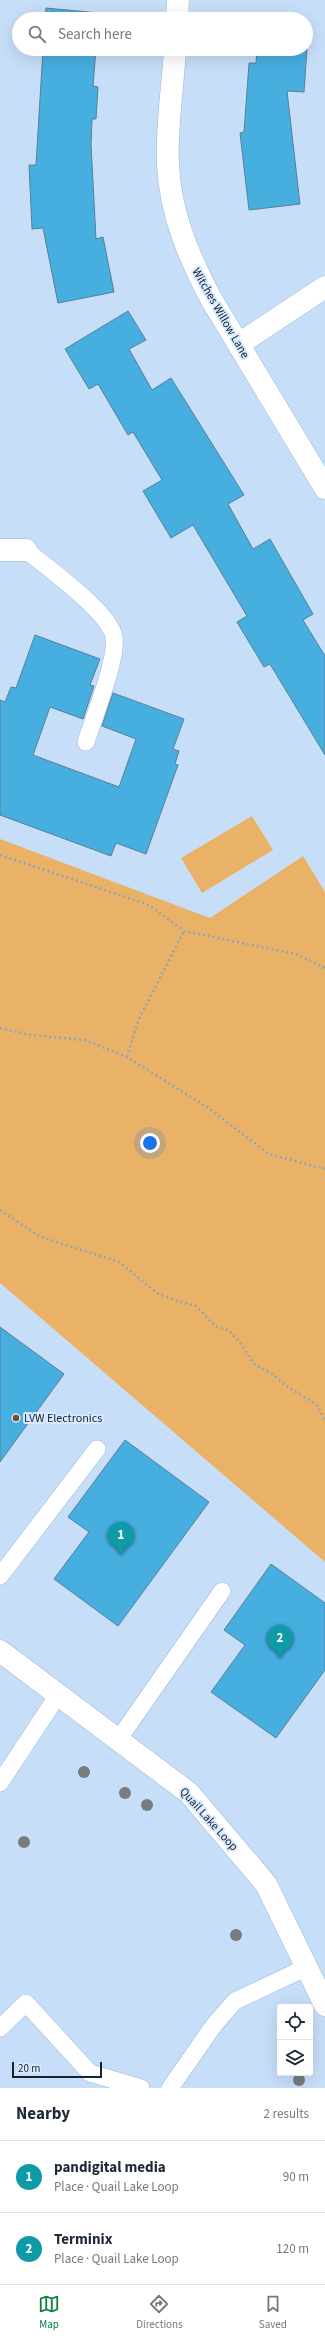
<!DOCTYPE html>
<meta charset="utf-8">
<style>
:root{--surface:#fff;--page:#f2f2f3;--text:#1f2937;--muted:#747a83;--line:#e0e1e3;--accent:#0b8043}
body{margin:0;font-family:"Source Sans 3",sans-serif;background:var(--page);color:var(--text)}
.controls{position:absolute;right:12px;bottom:12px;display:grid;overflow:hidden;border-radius:4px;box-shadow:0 4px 16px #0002}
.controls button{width:36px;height:36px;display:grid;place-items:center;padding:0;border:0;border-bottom:1px solid var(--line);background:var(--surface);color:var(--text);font:20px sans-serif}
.scale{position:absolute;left:12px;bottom:10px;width:90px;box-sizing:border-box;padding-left:4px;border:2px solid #18222f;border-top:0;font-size:11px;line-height:14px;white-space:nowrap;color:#18222f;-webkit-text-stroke:3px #d9eaff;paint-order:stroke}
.you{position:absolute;left:150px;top:1143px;width:14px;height:14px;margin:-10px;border:3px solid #fff;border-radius:50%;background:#1a73e8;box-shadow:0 0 0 6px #1a73e833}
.badge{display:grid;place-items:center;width:26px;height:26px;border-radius:50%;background:var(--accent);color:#fff;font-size:13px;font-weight:700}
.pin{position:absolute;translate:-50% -33px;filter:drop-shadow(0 1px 2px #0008)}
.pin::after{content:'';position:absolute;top:21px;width:14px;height:12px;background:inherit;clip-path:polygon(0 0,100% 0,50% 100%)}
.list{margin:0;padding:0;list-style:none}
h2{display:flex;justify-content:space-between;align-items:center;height:52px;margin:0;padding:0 16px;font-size:17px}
h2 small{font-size:13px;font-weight:400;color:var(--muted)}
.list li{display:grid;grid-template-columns:26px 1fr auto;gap:12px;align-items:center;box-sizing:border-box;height:72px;padding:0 16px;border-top:1px solid var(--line)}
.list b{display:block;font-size:15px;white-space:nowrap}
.list p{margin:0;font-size:13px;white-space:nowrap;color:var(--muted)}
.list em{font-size:13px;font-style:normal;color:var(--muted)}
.icon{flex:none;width:22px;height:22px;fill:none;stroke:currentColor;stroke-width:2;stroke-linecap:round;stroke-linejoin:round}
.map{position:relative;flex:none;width:325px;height:2088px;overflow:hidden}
.search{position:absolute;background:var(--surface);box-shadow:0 4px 16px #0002;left:12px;right:12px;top:12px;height:44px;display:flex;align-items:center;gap:10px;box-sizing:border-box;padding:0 14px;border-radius:22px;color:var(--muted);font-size:15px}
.sheet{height:196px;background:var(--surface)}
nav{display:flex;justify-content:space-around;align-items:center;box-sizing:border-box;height:56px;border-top:1px solid var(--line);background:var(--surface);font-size:11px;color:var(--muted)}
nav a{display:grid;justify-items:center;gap:2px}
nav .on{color:var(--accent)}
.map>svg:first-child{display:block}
.green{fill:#eab266}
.building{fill:#47aee0;stroke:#588096}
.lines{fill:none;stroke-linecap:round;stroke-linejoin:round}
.lane-casing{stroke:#9cb7d8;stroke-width:18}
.street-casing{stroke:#9cb7d8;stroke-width:23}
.path{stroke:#91a4bb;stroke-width:2.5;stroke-dasharray:2 3;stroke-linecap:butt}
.lane{stroke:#fff;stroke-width:17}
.street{stroke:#fff;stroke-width:22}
.tree{fill:#797c7e}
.poi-dot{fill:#6f5025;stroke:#d9eaff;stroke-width:1.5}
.labels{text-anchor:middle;stroke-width:4;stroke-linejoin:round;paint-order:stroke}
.street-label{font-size:12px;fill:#18222f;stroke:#d9eaff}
.poi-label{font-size:12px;fill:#18222f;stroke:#d9eaff;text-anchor:start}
</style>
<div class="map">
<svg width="325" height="2088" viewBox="0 0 325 2088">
<rect width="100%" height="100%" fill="#c7def9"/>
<!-- green -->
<g class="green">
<path d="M 252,816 L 273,850 L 202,893 L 181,858 Z"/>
<path d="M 0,839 L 210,918 L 303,856 L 325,892 L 325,1562 L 0,1283 Z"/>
</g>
<!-- building -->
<g class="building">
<path d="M 46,8 L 98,13 L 98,19 L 45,19 Z"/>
<path d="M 43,49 L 96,49 L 93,86 L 98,87 L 96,119 L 92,119 L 91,144 L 96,239 L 103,237 L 114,292 L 58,303 L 43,228 L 32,229 L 29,165 L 36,165 Z"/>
<path d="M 257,49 L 307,49 L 304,92 L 287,91 L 300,204 L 249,210 L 240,133 L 244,132 L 249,63 L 256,63 Z"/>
<path d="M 128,311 L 146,340 L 129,349 L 152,390 L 171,378 L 244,495 L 228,504 L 253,549 L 270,539 L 313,614 L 303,620 L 325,656 L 325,755 L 270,664 L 264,667 L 237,622 L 247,616 L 193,525 L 171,538 L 143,491 L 162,480 L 133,432 L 128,435 L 98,384 L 89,389 L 65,349 Z"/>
<path d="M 35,635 L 100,659 L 90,685 L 94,686 L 83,719 L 50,707 L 33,755 L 119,787 L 136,739 L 102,726 L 113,693 L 184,719 L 173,749 L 179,751 L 175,764 L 178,765 L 146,854 L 116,843 L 111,856 L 0,815 L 0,700 L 5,702 L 11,687 L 16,688 Z"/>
<path d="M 0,1327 L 64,1374 L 0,1462 Z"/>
<path d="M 125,1440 L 209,1502 L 118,1626 L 54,1579 L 89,1532 L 68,1517 Z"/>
<path d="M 271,1564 L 325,1603 L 325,1670 L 276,1738 L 211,1692 L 245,1645 L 224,1630 Z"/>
</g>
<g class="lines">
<!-- lane casing -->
<g class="lane-casing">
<g id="lane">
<path d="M 26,550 C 46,567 110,612 114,637 C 118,658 93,719 86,742"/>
<path d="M 0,1576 L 97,1449"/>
<path d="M 118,1740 L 222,1591"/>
<path d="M 0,1783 L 58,1695"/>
<path d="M 0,2028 L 26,2003 L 90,2073 L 141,2088"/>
<path d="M 170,2088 L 214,2025 L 235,2001 L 307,1967"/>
</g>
</g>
<!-- street casing -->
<g class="street-casing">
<g id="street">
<path d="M 177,19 L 178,0"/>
<path d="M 175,49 C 173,87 166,127 168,164 C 170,212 188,255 210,297 L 325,488"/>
<path d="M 239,344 L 325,287"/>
<path d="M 0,550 L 26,550"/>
<path d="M 0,1651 L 189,1793 L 266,1884 L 325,2005"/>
</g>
</g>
<!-- path -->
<g class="path">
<path d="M 0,855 L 149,905 L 184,931 L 296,954 L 325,968"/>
<path d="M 0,1028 L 30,1035 L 85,1040 L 127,1057 L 207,1107 L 269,1154 L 325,1169"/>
<path d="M 127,1057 L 138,1021 L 184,931"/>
<path d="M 0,1210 L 41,1237 L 119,1262 L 157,1293 L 177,1301 L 196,1306 L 215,1326 L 228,1330 L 238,1340 L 255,1365 L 271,1373 L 286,1386 L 316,1404 L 325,1420"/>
</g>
<!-- lane -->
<use href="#lane" class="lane"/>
<!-- street -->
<use href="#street" class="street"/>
</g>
<!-- trees -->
<g class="tree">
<circle cx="84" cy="1772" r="6"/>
<circle cx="125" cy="1793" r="6"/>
<circle cx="147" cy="1805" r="6"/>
<circle cx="24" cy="1842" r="6"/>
<circle cx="236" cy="1935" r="6"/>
<circle cx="299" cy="2080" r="6"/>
</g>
<!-- markers -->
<circle class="poi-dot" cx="16" cy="1418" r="4"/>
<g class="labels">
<!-- street labels -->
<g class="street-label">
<text transform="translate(221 313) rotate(60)" y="4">Witches Willow Lane</text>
<text transform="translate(209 1819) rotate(48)" y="4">Quail Lake Loop</text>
</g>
<!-- poi labels -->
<g class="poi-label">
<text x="24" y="1422">LVW Electronics</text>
</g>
</g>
</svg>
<div class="controls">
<button><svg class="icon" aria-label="locate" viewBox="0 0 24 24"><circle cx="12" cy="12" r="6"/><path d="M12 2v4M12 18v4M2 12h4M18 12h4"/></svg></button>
<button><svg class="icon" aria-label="layers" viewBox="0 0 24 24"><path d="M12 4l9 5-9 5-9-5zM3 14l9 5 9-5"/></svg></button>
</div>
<div class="scale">20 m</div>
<div class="you"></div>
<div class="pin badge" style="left:121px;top:1555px;background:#0f9aa8">1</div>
<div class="pin badge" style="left:280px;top:1658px;background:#0f9aa8">2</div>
<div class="search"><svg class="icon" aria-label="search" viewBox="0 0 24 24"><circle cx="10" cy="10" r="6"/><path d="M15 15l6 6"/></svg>Search here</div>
</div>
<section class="sheet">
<h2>Nearby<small>2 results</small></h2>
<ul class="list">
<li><span class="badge" style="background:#0f9aa8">1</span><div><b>pandigital media</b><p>Place · Quail Lake Loop</p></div><em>90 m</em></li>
<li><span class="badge" style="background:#0f9aa8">2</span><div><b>Terminix</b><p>Place · Quail Lake Loop</p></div><em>120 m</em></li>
</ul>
</section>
<nav>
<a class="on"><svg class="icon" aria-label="map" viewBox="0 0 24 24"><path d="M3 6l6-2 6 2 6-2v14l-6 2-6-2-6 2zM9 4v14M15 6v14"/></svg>Map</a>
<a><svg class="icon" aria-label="directions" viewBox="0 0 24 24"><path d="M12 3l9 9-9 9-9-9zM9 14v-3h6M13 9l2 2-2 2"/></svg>Directions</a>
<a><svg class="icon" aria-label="saved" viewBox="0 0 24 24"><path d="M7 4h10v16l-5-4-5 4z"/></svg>Saved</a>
</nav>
